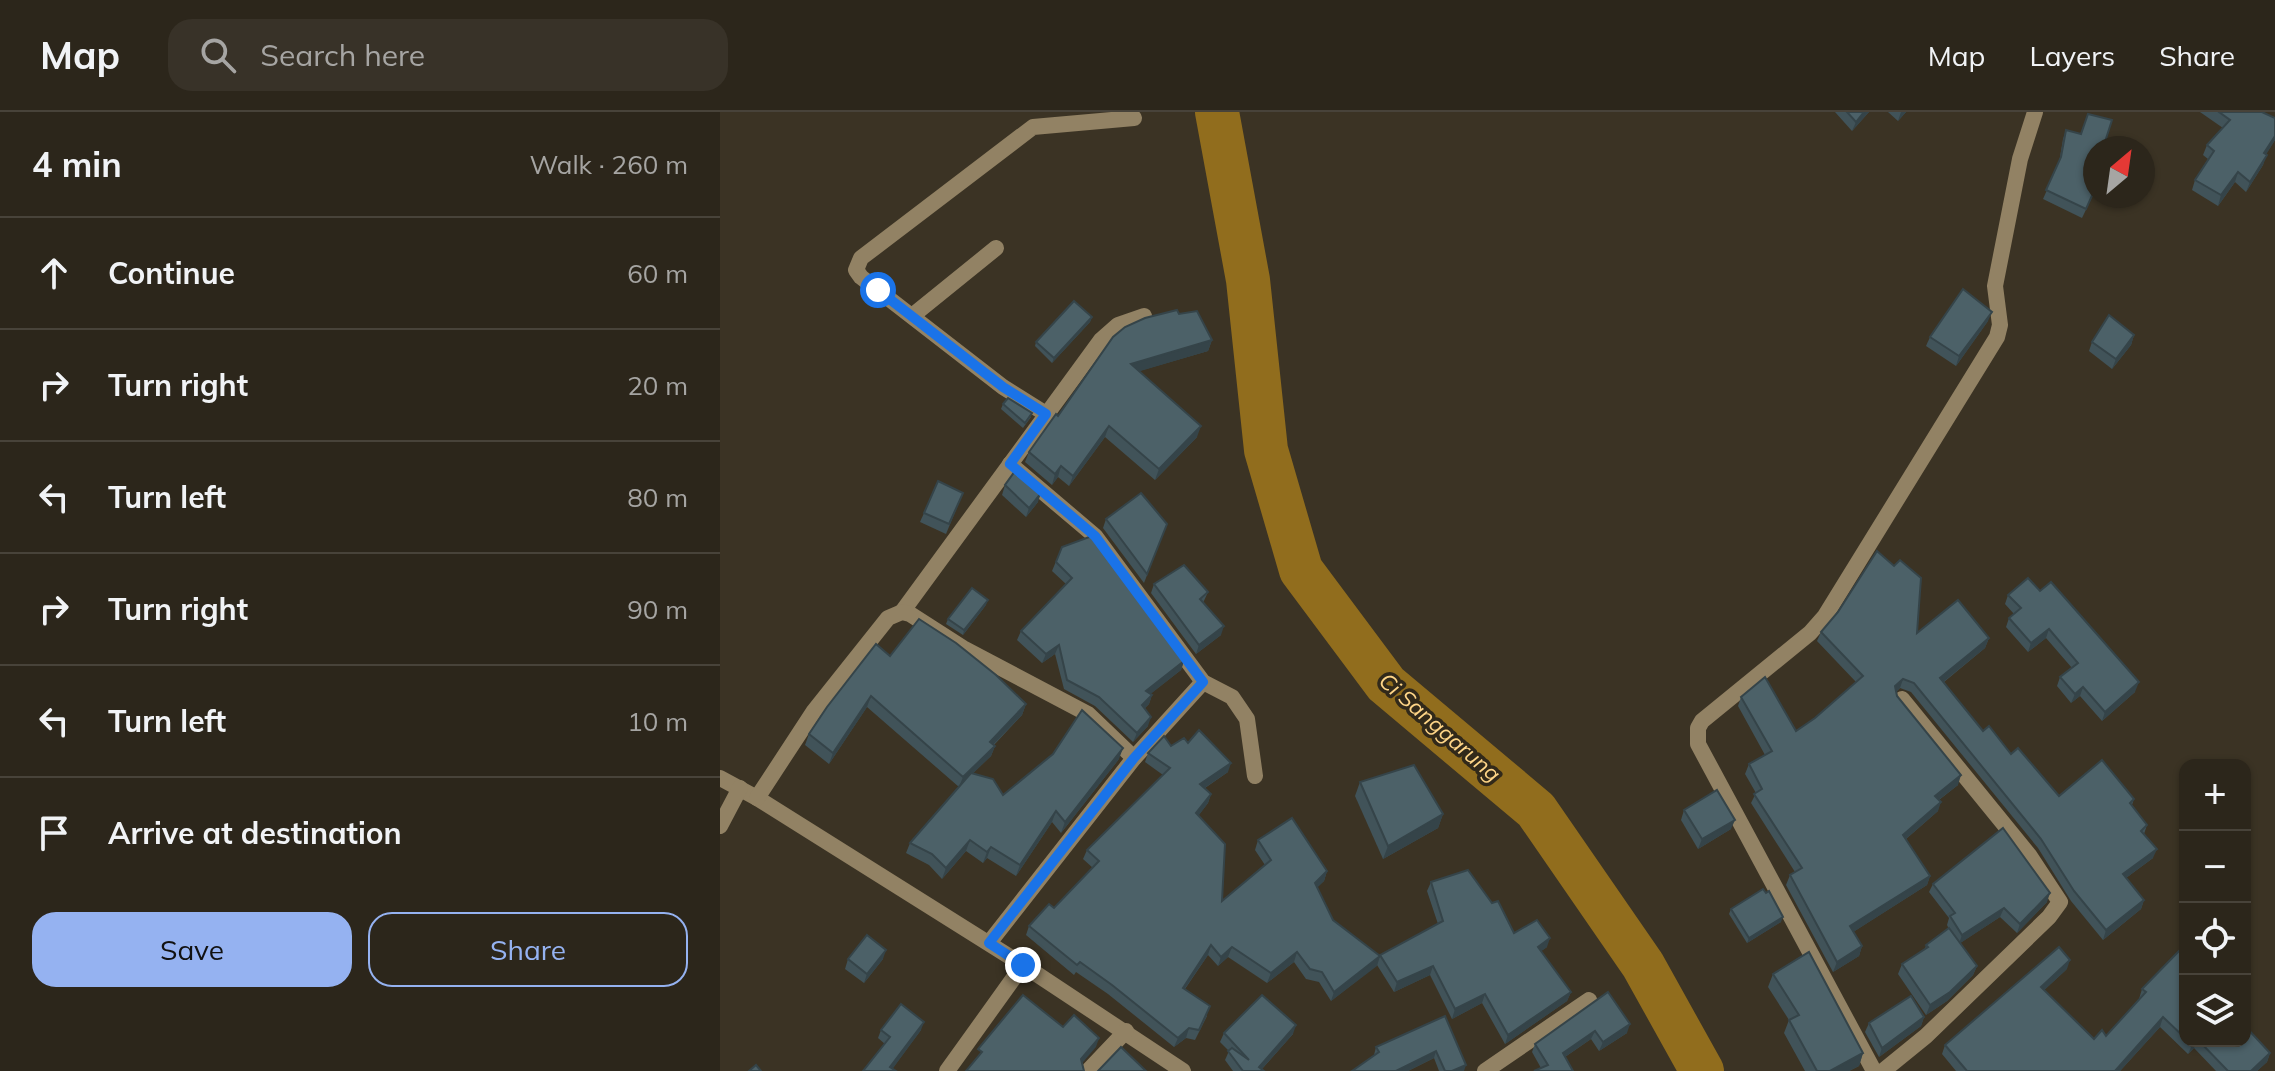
<!DOCTYPE html>
<meta charset="utf-8">
<style>
:root{--surface:#2c261b;--page:#383228;--text:#f1f3f6;--muted:#a6a5a3;--line:#48433a;--accent:#95b2f1}
body{margin:0;font-family:Mulish,sans-serif;background:var(--page);color:var(--text)}
.controls{position:absolute;right:24px;bottom:24px;display:grid;overflow:hidden;border-radius:16px;box-shadow:0 2px 6px #0004}
.controls button{width:72px;height:72px;display:grid;place-items:center;padding:0;border:0;border-bottom:2px solid var(--line);background:var(--surface);color:var(--text);font:40px sans-serif}
.compass{position:absolute;left:1363px;top:24px;width:72px;height:72px;border-radius:50%;background:var(--surface);box-shadow:0 2px 6px #0004;rotate:29deg}
.stop{position:absolute;width:24px;height:24px;margin:-18px;border:6px solid #1a73e8;border-radius:50%;background:#fff}
.stop.end{background:#1a73e8;border-color:#fff;box-shadow:0 2px 8px #0008}
.list{margin:0;padding:0;list-style:none}
h2{display:flex;justify-content:space-between;align-items:center;height:104px;margin:0;padding:0 32px;font-size:34px}
h2 small{font-size:26px;font-weight:400;color:var(--muted)}
.list li{display:grid;grid-template-columns:52px 1fr auto;gap:24px;align-items:center;box-sizing:border-box;height:112px;padding:0 32px;border-top:2px solid var(--line)}
.list b{display:block;font-size:30px;white-space:nowrap}
.list em{font-size:26px;font-style:normal;color:var(--muted)}
.actions{display:flex;gap:16px;padding:24px 32px}
.actions a{flex:1;padding:18px 0;border:2px solid var(--accent);border-radius:24px;text-align:center;font-size:28px;color:var(--accent)}
.actions .main{background:var(--accent);color:#111}
.icon{flex:none;width:44px;height:44px;fill:none;stroke:currentColor;stroke-width:2;stroke-linecap:round;stroke-linejoin:round}
.map{position:relative;flex:none;width:1555px;height:959px;overflow:hidden}
header{display:flex;align-items:center;gap:48px;box-sizing:border-box;height:112px;padding:0 40px;background:var(--surface);border-bottom:2px solid var(--line)}
header strong{font-size:38px}
nav{display:flex;gap:44px;margin-inline-start:auto;font-size:28px}
.search{width:560px;height:72px;background:var(--page);display:flex;align-items:center;gap:20px;box-sizing:border-box;padding:0 28px;border-radius:24px;color:var(--muted);font-size:30px}
main{display:flex}
aside{flex:1;background:var(--surface)}
.map>svg:first-child{display:block}
.lines{fill:none;stroke-linecap:round;stroke-linejoin:round}
.river{stroke:#916d1d;stroke-width:44}
.street{stroke:#928264;stroke-width:16}
.wall{fill:#415359}
.shaded-wall{fill:#354449}
.building{fill:#4c6168;stroke:#354449;stroke-width:2}
.route{stroke:#1a73e8;stroke-width:10}
.labels{text-anchor:middle;stroke-width:7;stroke-linejoin:round;paint-order:stroke}
.water-label{font-size:22px;font-style:italic;fill:#fed587;stroke:#31291a}
</style>
<header>
<strong>Map</strong>
<div class="search"><svg class="icon" aria-label="search" viewBox="0 0 24 24"><circle cx="10" cy="10" r="6"/><path d="M15 15l6 6"/></svg>Search here</div>
<nav><a>Map</a><a>Layers</a><a>Share</a></nav>
</header>
<main>
<aside>
<h2>4 min<small>Walk · 260 m</small></h2>
<ul class="list">
<li><svg class="icon" aria-label="ahead" viewBox="0 0 24 24"><path d="M12 20V5M6 11l6-6 6 6"/></svg><div><b>Continue</b></div><em>60 m</em></li>
<li><svg class="icon" aria-label="right" viewBox="0 0 24 24"><path d="M7 20v-9h11M14 6l5 5-5 5"/></svg><div><b>Turn right</b></div><em>20 m</em></li>
<li><svg class="icon" aria-label="left" viewBox="0 0 24 24"><path d="M17 20v-9H6M10 6l-5 5 5 5"/></svg><div><b>Turn left</b></div><em>80 m</em></li>
<li><svg class="icon" aria-label="right" viewBox="0 0 24 24"><path d="M7 20v-9h11M14 6l5 5-5 5"/></svg><div><b>Turn right</b></div><em>90 m</em></li>
<li><svg class="icon" aria-label="left" viewBox="0 0 24 24"><path d="M17 20v-9H6M10 6l-5 5 5 5"/></svg><div><b>Turn left</b></div><em>10 m</em></li>
<li><svg class="icon" aria-label="arrive" viewBox="0 0 24 24"><path d="M6 21V4h12l-3 4 3 4H6"/></svg><div><b>Arrive at destination</b></div></li>
</ul>
<div class="actions"><a class="main">Save</a><a>Share</a></div>
</aside>
<div class="map">
<svg width="1555" height="959" viewBox="0 0 1555 959">
<rect width="100%" height="100%" fill="#3b3324"/>
<g class="lines">
<!-- river -->
<path class="river" d="M 497,0 L 528,168 L 546,338 L 581,458 L 666,572 L 816,698 L 923,853 L 982,959"/>
<!-- street -->
<g class="street">
<path d="M 192,204 L 276,136"/>
<path d="M 326,302 L 283,275 L 141,165 L 136,158 L 141,146 L 313,15 L 414,6"/>
<path d="M 290,352 L 375,424 L 483,570 L 512,585 L 527,607 L 535,664"/>
<path d="M 182,500 L 381,228 L 398,213 L 424,204"/>
<path d="M 0,666 L 37,686 L 303,853 L 463,959"/>
<path d="M 37,686 L 94,599 L 168,506 L 182,500 L 190,502 L 243,536 L 368,602 L 414,646"/>
<path d="M 0,714 L 20,676"/>
<path d="M 269,831 L 414,646 L 483,570"/>
<path d="M 227,959 L 303,853"/>
<path d="M 368,959 L 406,919"/>
<path d="M 765,959 L 869,888"/>
<path d="M 1154,959 L 978,632 L 978,616 L 982,609 L 1090,521 L 1105,504 L 1277,225 L 1280,213 L 1275,174 L 1300,47 L 1315,0"/>
<path d="M 1163,959 L 1206,924 L 1329,805 L 1340,790 L 1309,743 L 1182,587"/>
</g>
</g>
<!-- wall -->
<g class="wall">
<path d="M 1115,0 L 1149,0 L 1132,19 Z"/>
<path d="M 1168,0 L 1186,0 L 1178,9 Z"/>
<path d="M 1480,0 L 1542,0 L 1555,28 L 1546,42 L 1543,53 L 1526,80 L 1515,70 L 1498,94 L 1472,78 L 1475,68 L 1488,47 L 1483,43 L 1487,33 L 1503,16 Z"/>
<path d="M 1346,18 L 1373,67 L 1375,79 L 1362,106 L 1323,87 L 1339,51 L 1343,27 Z"/>
<path d="M 459,202 L 492,228 L 488,239 L 419,259 L 477,325 L 435,368 L 385,325 L 349,374 L 338,365 L 332,373 L 305,350 L 309,340 L 338,304 Z"/>
<path d="M 372,205 L 370,210 L 332,251 L 315,234 L 316,230 Z"/>
<path d="M 1268,209 L 1236,254 L 1206,234 L 1210,225 Z"/>
<path d="M 1414,223 L 1411,233 L 1392,257 L 1369,239 L 1372,230 Z"/>
<path d="M 283,292 L 311,305 L 303,316 L 281,297 Z"/>
<path d="M 285,373 L 318,390 L 306,405 L 282,383 Z"/>
<path d="M 243,381 L 226,422 L 200,410 L 204,401 Z"/>
<path d="M 386,407 L 447,412 L 424,471 L 383,416 Z"/>
<path d="M 342,435 L 464,549 L 461,558 L 430,582 L 432,583 L 429,592 L 425,596 L 428,614 L 413,630 L 375,594 L 344,577 L 335,542 L 322,551 L 297,528 L 301,519 L 346,472 L 332,459 Z"/>
<path d="M 434,472 L 488,480 L 483,491 L 501,523 L 476,542 L 431,481 Z"/>
<path d="M 1288,483 L 1415,580 L 1382,609 L 1360,584 L 1351,591 L 1337,574 L 1340,565 L 1352,556 L 1326,526 L 1308,540 L 1286,515 L 1289,506 L 1294,502 L 1285,492 Z"/>
<path d="M 266,493 L 243,523 L 226,512 L 228,507 Z"/>
<path d="M 1101,520 L 1197,521 L 1269,526 L 1265,536 L 1224,570 L 1263,619 L 1339,684 L 1414,687 L 1412,693 L 1427,713 L 1424,722 L 1433,746 L 1406,766 L 1424,788 L 1421,797 L 1383,828 L 1351,789 L 1318,736 L 1191,580 L 1180,576 L 1176,580 L 1177,584 L 1238,673 L 1219,688 L 1218,699 L 1186,727 L 1210,764 L 1207,773 L 1133,820 L 1142,834 L 1139,844 L 1113,860 L 1066,773 L 1070,763 L 1075,760 L 1031,691 L 1036,681 L 1025,662 L 1029,652 L 1045,643 L 1018,594 L 1021,585 L 1076,619 L 1095,606 L 1136,570 L 1097,529 Z"/>
<path d="M 170,544 L 306,592 L 302,603 L 274,633 L 275,634 L 271,644 L 253,661 L 283,683 L 399,647 L 341,721 L 332,710 L 296,764 L 267,746 L 263,751 L 246,739 L 222,767 L 209,753 L 186,741 L 190,731 L 239,675 L 147,595 L 109,652 L 85,633 L 89,622 Z"/>
<path d="M 468,631 L 508,660 L 485,676 L 491,682 L 488,691 L 478,704 L 502,789 L 545,753 L 535,738 L 538,728 L 607,759 L 604,769 L 597,775 L 613,808 L 660,844 L 718,812 L 707,779 L 711,770 L 772,791 L 794,821 L 827,835 L 821,839 L 851,880 L 847,889 L 785,932 L 762,891 L 732,907 L 710,863 L 674,880 L 657,853 L 611,889 L 599,870 L 586,867 L 574,850 L 547,871 L 508,845 L 498,854 L 488,843 L 465,877 L 487,904 L 475,928 L 466,926 L 454,935 L 388,882 L 356,860 L 354,863 L 306,823 L 309,814 L 334,796 L 373,756 L 363,747 L 367,738 L 443,663 L 425,650 L 428,641 L 451,634 Z"/>
<path d="M 640,670 L 723,702 L 718,716 L 663,747 L 635,684 Z"/>
<path d="M 964,698 L 1011,717 L 978,737 L 961,708 Z"/>
<path d="M 1213,772 L 1327,790 L 1297,821 L 1280,805 L 1240,831 L 1257,854 L 1253,863 L 1227,889 L 1206,903 L 1178,862 L 1182,852 L 1205,837 L 1206,833 L 1229,817 L 1227,813 L 1229,806 L 1209,780 Z"/>
<path d="M 1011,797 L 1061,810 L 1027,831 L 1009,802 Z"/>
<path d="M 1465,845 L 1465,929 L 1525,929 L 1550,941 L 1547,950 L 1537,959 L 1496,959 L 1474,936 L 1468,942 L 1440,915 L 1400,959 L 1236,959 L 1222,942 L 1225,933 L 1347,857 L 1324,878 L 1374,927 L 1386,924 L 1419,887 L 1422,877 Z"/>
<path d="M 128,847 L 163,847 L 144,871 L 125,857 Z"/>
<path d="M 1053,862 L 1143,941 L 1139,954 L 1129,959 L 1085,959 L 1064,921 L 1069,908 L 1048,875 Z"/>
<path d="M 888,880 L 907,921 L 879,939 L 871,927 L 845,945 L 821,956 L 812,940 L 815,932 Z"/>
<path d="M 725,904 L 744,959 L 719,959 L 714,946 L 688,959 L 632,959 L 654,943 L 656,935 Z"/>
<path d="M 1204,905 L 1201,914 L 1159,945 L 1145,920 L 1149,911 Z"/>
<path d="M 161,918 L 201,918 L 172,957 L 143,959 L 165,932 L 158,926 Z"/>
<path d="M 504,921 L 573,922 L 542,957 L 544,959 L 513,959 L 505,948 L 509,939 L 500,930 Z"/>
</g>
<!-- shaded-wall -->
<g class="shaded-wall">
<path d="M 1144,0 L 1149,0 L 1132,19 L 1136,10 Z"/>
<path d="M 1181,0 L 1186,0 L 1178,9 Z"/>
<path d="M 1555,24 L 1555,28 L 1541,51 L 1544,41 Z"/>
<path d="M 1547,43 L 1543,53 L 1526,80 L 1530,70 Z"/>
<path d="M 1518,60 L 1515,70 L 1498,94 L 1501,83 Z"/>
<path d="M 1272,200 L 1268,209 L 1236,254 L 1239,244 Z"/>
<path d="M 372,205 L 370,210 L 332,251 L 334,246 Z"/>
<path d="M 1414,223 L 1411,233 L 1392,257 L 1396,247 Z"/>
<path d="M 492,228 L 488,239 L 407,263 L 411,252 Z"/>
<path d="M 389,314 L 385,325 L 349,374 L 353,364 Z"/>
<path d="M 481,314 L 477,325 L 435,368 L 439,357 Z"/>
<path d="M 341,354 L 338,365 L 332,373 L 335,362 Z"/>
<path d="M 321,381 L 318,390 L 306,405 L 309,396 Z"/>
<path d="M 268,488 L 266,493 L 243,523 L 244,518 Z"/>
<path d="M 504,514 L 501,523 L 476,542 L 479,533 Z"/>
<path d="M 1329,517 L 1326,526 L 1308,540 L 1311,531 Z"/>
<path d="M 1269,526 L 1265,536 L 1217,575 L 1220,566 Z"/>
<path d="M 339,533 L 335,542 L 322,551 L 326,542 Z"/>
<path d="M 464,549 L 461,558 L 423,588 L 426,579 Z"/>
<path d="M 1183,567 L 1180,576 L 1172,584 L 1175,574 Z"/>
<path d="M 1419,570 L 1415,580 L 1382,609 L 1385,600 Z"/>
<path d="M 1363,575 L 1360,584 L 1351,591 L 1355,582 Z"/>
<path d="M 432,583 L 429,592 L 419,602 L 422,593 Z"/>
<path d="M 151,584 L 147,595 L 109,652 L 113,641 Z"/>
<path d="M 306,592 L 302,603 L 266,640 L 270,630 Z"/>
<path d="M 431,605 L 428,614 L 413,630 L 417,621 Z"/>
<path d="M 275,634 L 271,644 L 239,675 L 243,665 Z"/>
<path d="M 403,636 L 399,647 L 341,721 L 345,710 Z"/>
<path d="M 511,651 L 508,660 L 477,681 L 480,672 Z"/>
<path d="M 1241,663 L 1238,673 L 1212,693 L 1215,684 Z"/>
<path d="M 491,682 L 488,691 L 473,711 L 476,701 Z"/>
<path d="M 1221,690 L 1218,699 L 1180,732 L 1183,723 Z"/>
<path d="M 336,699 L 332,710 L 296,764 L 300,753 Z"/>
<path d="M 723,702 L 718,716 L 663,747 L 668,734 Z"/>
<path d="M 1015,708 L 1011,717 L 978,737 L 982,727 Z"/>
<path d="M 250,728 L 246,739 L 222,767 L 226,756 Z"/>
<path d="M 271,735 L 267,746 L 263,751 L 267,740 Z"/>
<path d="M 1437,737 L 1433,746 L 1399,771 L 1403,762 Z"/>
<path d="M 607,759 L 604,769 L 592,781 L 595,771 Z"/>
<path d="M 1210,764 L 1207,773 L 1127,824 L 1130,814 Z"/>
<path d="M 1330,781 L 1327,790 L 1297,821 L 1300,812 Z"/>
<path d="M 1424,788 L 1421,797 L 1383,828 L 1386,818 Z"/>
<path d="M 1284,796 L 1280,805 L 1239,832 L 1242,823 Z"/>
<path d="M 1063,805 L 1061,810 L 1027,831 L 1029,826 Z"/>
<path d="M 830,826 L 827,835 L 815,844 L 818,835 Z"/>
<path d="M 491,833 L 488,843 L 459,885 L 463,876 Z"/>
<path d="M 1142,834 L 1139,844 L 1113,860 L 1117,850 Z"/>
<path d="M 512,835 L 508,845 L 498,854 L 501,845 Z"/>
<path d="M 166,838 L 163,847 L 144,871 L 147,862 Z"/>
<path d="M 577,840 L 574,850 L 547,871 L 551,861 Z"/>
<path d="M 660,844 L 657,854 L 611,889 L 614,880 Z"/>
<path d="M 1350,848 L 1347,857 L 1318,884 L 1321,875 Z"/>
<path d="M 713,854 L 710,863 L 674,880 L 677,870 Z"/>
<path d="M 1257,854 L 1253,863 L 1227,889 L 1206,903 L 1210,893 Z"/>
<path d="M 851,880 L 847,889 L 785,932 L 788,923 Z"/>
<path d="M 765,882 L 762,891 L 732,907 L 735,897 Z"/>
<path d="M 1204,905 L 1201,914 L 1159,945 L 1162,936 Z"/>
<path d="M 1443,905 L 1440,915 L 1400,959 L 1395,959 Z"/>
<path d="M 204,910 L 201,918 L 171,959 L 170,955 Z"/>
<path d="M 910,912 L 907,921 L 879,939 L 883,930 Z"/>
<path d="M 576,913 L 573,922 L 540,959 L 539,955 Z"/>
<path d="M 469,916 L 466,926 L 454,935 L 458,926 Z"/>
<path d="M 875,919 L 871,927 L 839,949 L 843,941 Z"/>
<path d="M 379,926 L 376,935 L 358,956 L 361,947 Z"/>
<path d="M 1475,929 L 1477,929 L 1474,936 L 1468,942 L 1472,933 Z"/>
<path d="M 716,939 L 714,946 L 688,959 L 676,959 Z"/>
<path d="M 1143,941 L 1139,954 L 1129,959 L 1110,959 Z"/>
<path d="M 1550,941 L 1547,950 L 1537,959 L 1531,959 Z"/>
<path d="M 746,953 L 744,959 L 732,959 Z"/>
</g>
<!-- building -->
<g class="building">
<path d="M 1127,0 L 1144,0 L 1136,10 Z"/>
<path d="M 1499,0 L 1542,0 L 1555,6 L 1555,24 L 1544,41 L 1547,43 L 1530,70 L 1518,60 L 1501,83 L 1475,68 L 1494,39 L 1487,33 L 1510,8 Z"/>
<path d="M 1368,2 L 1392,8 L 1383,36 L 1375,36 L 1375,60 L 1373,67 L 1375,68 L 1375,77 L 1366,97 L 1326,78 L 1341,45 L 1346,18 L 1361,22 Z"/>
<path d="M 1243,177 L 1272,200 L 1239,244 L 1210,225 Z"/>
<path d="M 354,189 L 372,205 L 334,246 L 316,230 Z"/>
<path d="M 457,198 L 459,202 L 477,199 L 492,228 L 411,252 L 481,314 L 439,357 L 389,314 L 353,364 L 341,354 L 335,362 L 309,340 L 336,302 L 338,304 L 393,225 L 405,215 L 425,206 Z"/>
<path d="M 1389,203 L 1414,223 L 1396,247 L 1372,230 Z"/>
<path d="M 288,286 L 312,301 L 305,311 L 283,292 Z"/>
<path d="M 295,359 L 321,381 L 309,396 L 285,373 Z"/>
<path d="M 218,369 L 243,381 L 229,412 L 204,401 Z"/>
<path d="M 421,381 L 447,412 L 427,462 L 386,407 Z"/>
<path d="M 372,424 L 464,549 L 426,579 L 432,583 L 422,593 L 431,605 L 417,621 L 379,585 L 347,568 L 339,533 L 326,542 L 301,519 L 352,466 L 336,450 L 342,435 Z"/>
<path d="M 1157,439 L 1174,454 L 1180,448 L 1201,466 L 1197,521 L 1238,488 L 1269,526 L 1220,566 L 1263,619 L 1269,614 L 1291,642 L 1298,636 L 1339,684 L 1382,648 L 1414,687 L 1410,691 L 1427,713 L 1421,719 L 1437,737 L 1403,762 L 1424,788 L 1386,818 L 1354,779 L 1321,727 L 1194,571 L 1183,567 L 1175,574 L 1177,584 L 1241,663 L 1215,684 L 1221,690 L 1183,723 L 1210,764 L 1130,814 L 1142,834 L 1117,850 L 1070,763 L 1082,756 L 1034,682 L 1042,677 L 1029,652 L 1052,639 L 1021,585 L 1045,565 L 1076,619 L 1095,606 L 1143,564 L 1101,520 L 1118,500 Z"/>
<path d="M 464,453 L 488,480 L 480,487 L 504,514 L 479,533 L 434,472 Z"/>
<path d="M 1308,466 L 1320,479 L 1331,470 L 1419,570 L 1385,600 L 1363,575 L 1355,582 L 1340,565 L 1358,551 L 1329,517 L 1311,531 L 1289,506 L 1301,496 L 1288,483 Z"/>
<path d="M 252,476 L 268,488 L 244,518 L 228,507 Z"/>
<path d="M 199,507 L 236,531 L 276,563 L 306,592 L 270,630 L 275,634 L 243,665 L 151,584 L 113,641 L 89,622 L 107,595 L 156,532 L 170,544 Z"/>
<path d="M 362,598 L 403,636 L 345,710 L 336,699 L 300,753 L 271,735 L 267,740 L 250,728 L 226,756 L 212,742 L 190,731 L 251,661 L 273,667 L 283,683 L 333,642 Z"/>
<path d="M 479,618 L 511,651 L 480,672 L 491,682 L 476,701 L 505,732 L 502,789 L 551,748 L 538,728 L 572,706 L 607,759 L 595,771 L 613,808 L 660,844 L 614,880 L 602,860 L 590,857 L 577,840 L 551,861 L 512,835 L 501,845 L 491,833 L 463,876 L 490,894 L 479,918 L 469,916 L 458,926 L 392,873 L 360,850 L 357,853 L 309,814 L 329,792 L 334,796 L 379,749 L 367,738 L 450,656 L 428,641 L 444,624 L 451,634 L 464,626 L 468,631 Z"/>
<path d="M 694,653 L 723,702 L 668,734 L 640,670 Z"/>
<path d="M 997,678 L 1015,708 L 982,727 L 964,698 Z"/>
<path d="M 1283,716 L 1330,781 L 1300,812 L 1284,796 L 1242,823 L 1230,804 L 1235,801 L 1213,772 Z"/>
<path d="M 748,758 L 772,791 L 778,789 L 794,821 L 817,808 L 830,826 L 818,835 L 851,880 L 788,923 L 765,882 L 735,897 L 713,854 L 677,870 L 660,843 L 723,809 L 711,770 Z"/>
<path d="M 1043,777 L 1046,781 L 1049,779 L 1063,805 L 1029,826 L 1011,797 Z"/>
<path d="M 1229,816 L 1257,854 L 1230,880 L 1210,893 L 1182,852 L 1208,835 L 1206,833 Z"/>
<path d="M 147,823 L 166,838 L 147,862 L 128,847 Z"/>
<path d="M 1339,835 L 1350,848 L 1321,875 L 1374,927 L 1382,918 L 1386,924 L 1426,880 L 1422,877 L 1459,839 L 1465,845 L 1465,926 L 1443,905 L 1395,959 L 1247,959 L 1225,933 Z"/>
<path d="M 1089,840 L 1143,941 L 1110,959 L 1097,959 L 1069,908 L 1079,903 L 1053,862 Z"/>
<path d="M 888,880 L 910,912 L 883,930 L 875,919 L 843,941 L 853,959 L 814,959 L 828,953 L 815,932 Z"/>
<path d="M 303,883 L 343,915 L 354,903 L 379,926 L 361,947 L 364,959 L 246,959 L 262,940 L 258,937 Z"/>
<path d="M 542,883 L 576,913 L 539,955 L 544,959 L 523,959 L 508,939 L 512,936 L 529,948 L 504,921 Z"/>
<path d="M 1191,884 L 1204,905 L 1162,936 L 1149,911 Z"/>
<path d="M 181,892 L 204,910 L 170,955 L 176,959 L 143,959 L 170,925 L 161,918 Z"/>
<path d="M 725,904 L 746,953 L 732,959 L 725,959 L 716,939 L 676,959 L 632,959 L 659,940 L 656,935 Z"/>
<path d="M 1525,914 L 1550,941 L 1531,959 L 1508,959 L 1479,929 L 1525,929 Z"/>
<path d="M 401,935 L 426,959 L 378,959 Z"/>
<path d="M 36,953 L 41,959 L 29,959 Z"/>
</g>
<g class="lines">
<!-- route -->
<path class="route" d="M 158,178 L 283,275 L 326,302 L 290,352 L 375,424 L 483,570 L 414,646 L 269,831 L 303,853"/>
</g>
<g class="labels">
<!-- water labels -->
<g class="water-label">
<text transform="translate(720 615) rotate(41)" y="8">Ci Sanggarung</text>
</g>
</g>
</svg>
<div class="controls">
<button>+</button>
<button>−</button>
<button><svg class="icon" aria-label="locate" viewBox="0 0 24 24"><circle cx="12" cy="12" r="6"/><path d="M12 2v4M12 18v4M2 12h4M18 12h4"/></svg></button>
<button><svg class="icon" aria-label="layers" viewBox="0 0 24 24"><path d="M12 4l9 5-9 5-9-5zM3 14l9 5 9-5"/></svg></button>
</div>
<svg class="compass" viewBox="-18 -18 36 36"><path d="M0-13l5 13h-10z" fill="#e53935"/><path d="M0 13l5-13h-10z" fill="#a6a5a3"/></svg>
<div class="stop" style="left:158px;top:178px"></div>
<div class="stop end" style="left:303px;top:853px"></div>
</div>
</main>
